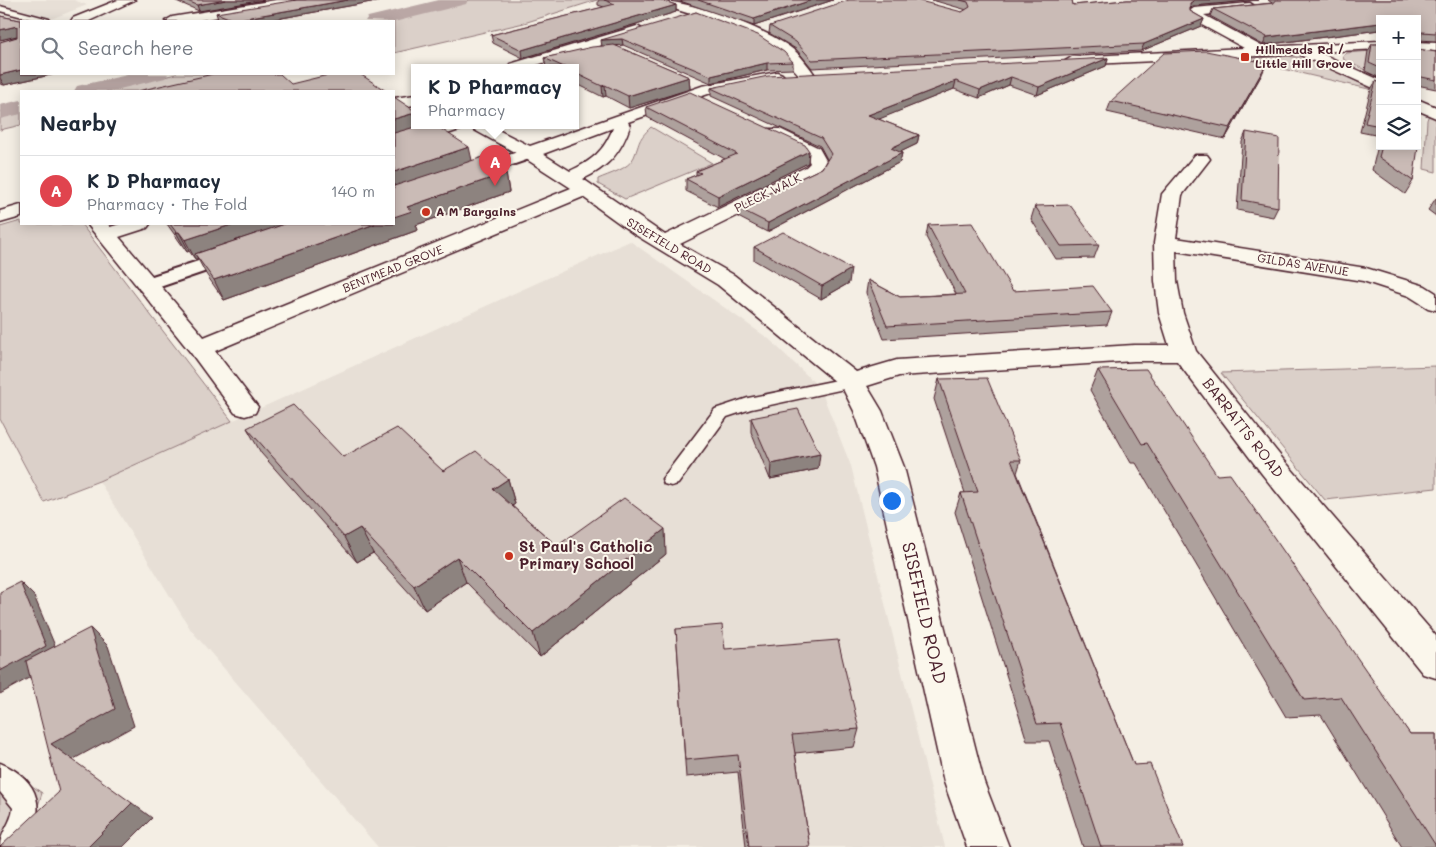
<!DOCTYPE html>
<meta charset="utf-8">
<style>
:root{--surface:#fff;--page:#f2f2f3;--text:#1f2937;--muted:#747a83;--line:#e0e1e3;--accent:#c8321e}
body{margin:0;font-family:Mali,sans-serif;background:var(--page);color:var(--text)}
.controls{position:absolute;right:15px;top:15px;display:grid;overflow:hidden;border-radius:0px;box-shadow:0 2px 12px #0003}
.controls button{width:45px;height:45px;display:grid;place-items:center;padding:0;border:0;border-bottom:1px solid var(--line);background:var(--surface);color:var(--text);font:25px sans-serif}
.you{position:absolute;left:891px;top:500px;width:18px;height:18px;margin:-12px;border:4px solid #fff;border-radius:50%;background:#1a73e8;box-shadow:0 0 0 8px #1a73e833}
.badge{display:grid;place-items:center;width:32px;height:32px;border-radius:50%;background:var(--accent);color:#fff;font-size:16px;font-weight:700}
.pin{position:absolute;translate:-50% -41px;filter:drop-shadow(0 1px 2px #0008)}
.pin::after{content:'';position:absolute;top:26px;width:18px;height:15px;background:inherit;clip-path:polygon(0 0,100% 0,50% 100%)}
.popup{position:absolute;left:411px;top:64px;width:168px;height:65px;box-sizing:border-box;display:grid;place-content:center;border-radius:0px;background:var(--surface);filter:drop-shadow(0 1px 4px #0005);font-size:16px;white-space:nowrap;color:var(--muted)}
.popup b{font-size:19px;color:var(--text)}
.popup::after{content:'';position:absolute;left:50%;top:100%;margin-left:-10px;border:10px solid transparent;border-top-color:var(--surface)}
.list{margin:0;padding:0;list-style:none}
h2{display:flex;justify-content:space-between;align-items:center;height:65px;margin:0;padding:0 20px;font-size:21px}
h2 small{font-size:16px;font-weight:400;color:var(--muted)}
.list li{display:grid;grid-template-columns:32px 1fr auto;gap:15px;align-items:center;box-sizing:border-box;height:70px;padding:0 20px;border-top:1px solid var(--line)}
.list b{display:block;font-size:19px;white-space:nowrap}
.list p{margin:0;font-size:16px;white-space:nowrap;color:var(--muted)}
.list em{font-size:16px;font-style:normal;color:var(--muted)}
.icon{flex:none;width:28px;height:28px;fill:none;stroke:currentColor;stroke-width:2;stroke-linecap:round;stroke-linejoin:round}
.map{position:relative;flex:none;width:1436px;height:847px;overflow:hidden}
.search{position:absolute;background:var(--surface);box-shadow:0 2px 12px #0003;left:20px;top:20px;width:375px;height:55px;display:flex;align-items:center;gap:12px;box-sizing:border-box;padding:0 18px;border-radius:0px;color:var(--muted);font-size:19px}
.panel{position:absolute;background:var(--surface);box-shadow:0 2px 12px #0003;left:20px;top:90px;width:375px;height:135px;border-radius:0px}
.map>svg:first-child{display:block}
.built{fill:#e7dfd6}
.green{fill:#dbd0c9;stroke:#92787a}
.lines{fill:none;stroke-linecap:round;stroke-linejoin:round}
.canal{fill:#baa7a5;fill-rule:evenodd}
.service-casing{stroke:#4a1f2b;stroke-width:3}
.pedestrian-casing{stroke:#4a1f2b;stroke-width:4}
.minor-casing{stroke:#4a1f2b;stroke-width:3}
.tertiary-casing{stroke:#4a1f2b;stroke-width:3}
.service{fill:#fbf7ec;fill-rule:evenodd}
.pedestrian{fill:#fbf7ec;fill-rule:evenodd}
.minor{fill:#fbf7ec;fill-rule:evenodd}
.tertiary{fill:#fbf7ec;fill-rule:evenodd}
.wall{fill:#aea19d;stroke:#4a1f2b}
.shaded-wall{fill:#8d837f;stroke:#4a1f2b}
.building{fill:#cabbb6;stroke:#4a1f2b}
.poi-dot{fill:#c8321e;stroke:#fbf7ec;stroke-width:2}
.labels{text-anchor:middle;stroke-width:4;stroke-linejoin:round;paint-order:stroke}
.far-poi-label{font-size:12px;font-weight:bold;fill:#4a1f2b;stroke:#fbf7ec;text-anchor:start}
.far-street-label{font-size:12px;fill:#4a1f2b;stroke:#fbf7ec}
.street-label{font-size:15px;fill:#4a1f2b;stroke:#fbf7ec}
.poi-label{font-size:15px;font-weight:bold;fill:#4a1f2b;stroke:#fbf7ec;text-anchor:start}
.near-street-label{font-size:18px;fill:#4a1f2b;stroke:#fbf7ec}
</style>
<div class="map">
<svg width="1436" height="847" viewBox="0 0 1436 847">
<rect width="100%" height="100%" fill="#f4eee4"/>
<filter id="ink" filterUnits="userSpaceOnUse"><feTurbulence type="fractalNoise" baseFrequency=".02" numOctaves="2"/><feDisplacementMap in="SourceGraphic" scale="10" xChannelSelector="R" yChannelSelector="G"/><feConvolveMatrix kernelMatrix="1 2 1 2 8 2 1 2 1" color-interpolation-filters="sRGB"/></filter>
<g filter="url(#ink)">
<!-- built -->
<g class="built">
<path d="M 0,0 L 74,0 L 87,5 L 46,21 L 21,21 L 0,38 Z"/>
<path d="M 630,241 L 769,339 L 820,388 L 851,466 L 945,847 L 378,847 L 191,630 L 99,481 Z"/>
</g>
<!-- green -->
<g class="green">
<path d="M 470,0 L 597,0 L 524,23 L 394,53 L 394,21 L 387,21 Z"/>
<path d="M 1372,51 L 1380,77 L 1344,60 L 1343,56 L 1347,53 Z"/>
<path d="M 1288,56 L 1317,61 L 1373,90 L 1240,59 Z"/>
<path d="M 176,74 L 228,74 L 157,91 L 106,91 Z"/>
<path d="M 21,112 L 21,125 L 0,130 L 0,118 Z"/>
<path d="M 1429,114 L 1436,117 L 1436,172 L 1424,169 L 1427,120 Z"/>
<path d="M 651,127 L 712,163 L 625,199 L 598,184 L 598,179 C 609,174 629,169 634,157 C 641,140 637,141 651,127 Z"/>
<path d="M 21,221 L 21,224 L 81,224 L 232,421 L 99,481 L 44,502 L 0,419 L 0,227 Z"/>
<path d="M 1436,366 L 1436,488 L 1325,500 L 1221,373 Z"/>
<path d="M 0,763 L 42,793 L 32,825 L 0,847 Z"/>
</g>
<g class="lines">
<!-- canal -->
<g class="canal">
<path d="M 439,0 L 468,0 L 466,4 L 394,22 L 365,21 L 368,17 Z"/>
<path d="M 132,74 L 168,74 L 165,78 L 111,91 L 74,91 L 77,86 Z"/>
<path d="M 21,100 L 21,114 L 0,119 L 0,105 Z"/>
</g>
<!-- service casing -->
<g class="service-casing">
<g id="service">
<path d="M 0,6 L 49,19 L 50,21 L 38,21 L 0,11 Z"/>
<path d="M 852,377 L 858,378 L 860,382 L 858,386 L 751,409 L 727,417 L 678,484 L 671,486 L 664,484 L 662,479 L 715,409 L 748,398 Z"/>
<path d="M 0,763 C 41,780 47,811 25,847 L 0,847 C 0,832 12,823 13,808 L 0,792 Z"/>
</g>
</g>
<!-- pedestrian casing -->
<g class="pedestrian-casing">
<g id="pedestrian">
<path d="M 529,148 L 535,149 L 538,153 L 535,157 L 394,206 L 394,194 Z"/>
<path d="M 235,249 L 242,251 L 245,255 L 242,259 L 148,291 L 140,290 L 137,285 L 140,280 Z"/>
</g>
</g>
<!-- minor casing -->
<g class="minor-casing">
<g id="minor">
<path d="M 276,0 L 305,0 L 299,4 L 194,21 L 165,21 L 172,17 Z"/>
<path d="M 653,0 C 689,0 767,28 795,51 C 803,58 809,67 815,75 L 807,80 C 798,77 785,56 774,49 C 739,26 694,16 655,3 Z"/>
<path d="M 1250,3 L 1256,7 L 1254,10 L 1204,15 L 1263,47 L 1380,41 L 1380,49 L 1318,52 L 1380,80 L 1380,91 L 1298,54 L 1072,65 L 1065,61 L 1072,57 L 1244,48 L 1189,18 L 1188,12 L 1194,8 Z"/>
<path d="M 637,26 L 644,30 L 642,33 L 530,67 L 508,67 L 510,64 Z"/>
<path d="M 1417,42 L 1436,43 L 1436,51 L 1417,50 Z"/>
<path d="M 777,72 L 782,74 L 785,77 L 782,80 L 711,93 L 628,122 L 630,126 C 621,153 608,167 583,179 L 665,235 L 806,167 L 810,163 L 806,155 L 768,137 L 765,133 L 768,129 L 780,129 L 819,148 L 828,164 L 820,175 L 680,244 L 734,275 L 856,372 L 897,360 L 1134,345 L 1169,345 L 1159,313 L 1155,281 L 1154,243 L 1162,194 L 1195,155 L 1207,155 L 1210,159 L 1182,195 L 1176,238 L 1366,268 L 1425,286 L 1436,293 L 1436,310 L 1428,308 L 1409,296 L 1363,281 L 1176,251 L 1177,281 L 1183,313 L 1196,351 L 1282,458 L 1436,636 L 1436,678 L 1423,674 L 1262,474 L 1177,361 L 1134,361 L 899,376 L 867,386 L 882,411 L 904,467 L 984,782 L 1009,847 L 967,847 L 944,782 L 874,467 L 854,411 L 842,387 L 718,285 L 634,234 L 583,197 L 215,351 L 258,407 L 255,413 L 245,416 L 235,413 L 191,353 L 87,224 L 108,224 L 110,227 L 120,224 L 150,224 L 147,228 L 119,237 L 204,337 L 571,188 L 523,157 L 469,127 L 394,151 L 394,140 L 445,125 L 488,125 L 530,146 L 702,86 ZM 613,128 C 604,151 592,161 570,171 L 543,154 Z"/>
<path d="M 415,95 L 415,105 L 394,108 L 394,98 Z"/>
<path d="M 1417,99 L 1436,107 L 1436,118 L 1417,110 Z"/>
<path d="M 21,205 L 21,217 L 0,223 L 0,211 Z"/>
</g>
</g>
<!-- tertiary casing -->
<g class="tertiary-casing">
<path id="tertiary" d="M 118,0 L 135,0 L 89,21 L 71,21 L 73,18 Z"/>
</g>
<!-- service -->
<use href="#service" class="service"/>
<!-- pedestrian -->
<use href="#pedestrian" class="pedestrian"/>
<!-- minor -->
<use href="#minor" class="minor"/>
<!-- tertiary -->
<use href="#tertiary" class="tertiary"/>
</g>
<!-- wall -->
<g class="wall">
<path d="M 174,0 L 264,0 L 199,11 Z"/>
<path d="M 382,0 L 265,21 L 224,21 L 218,19 L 216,13 Z"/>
<path d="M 598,0 L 661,0 L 676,5 L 676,12 L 523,58 L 493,43 L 491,35 L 604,7 L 598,5 Z"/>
<path d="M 677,0 L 833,0 L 754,26 Z"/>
<path d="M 932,0 L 1072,0 L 1073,5 L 1127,0 L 1258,0 L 1193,6 L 1190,9 L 1190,11 L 1204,19 L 1201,26 L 1141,51 L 812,68 L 796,49 L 769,33 L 770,26 L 962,12 L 967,10 Z"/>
<path d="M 1268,0 L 1436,0 L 1436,41 L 1419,40 L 1380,19 L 1380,31 L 1379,30 L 1263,45 L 1210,16 L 1213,9 L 1272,3 Z"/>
<path d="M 696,12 L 793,62 L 793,69 L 767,70 L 711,83 L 623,45 L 615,46 L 689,77 L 690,89 L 629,108 L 606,96 L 603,97 L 575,83 L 575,67 L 546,67 L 544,58 L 602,46 Z"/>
<path d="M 0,16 L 25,21 L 21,74 L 55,74 L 4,85 L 0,84 L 0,42 L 17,37 L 17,36 L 0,40 Z"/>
<path d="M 1372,44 L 1380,44 L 1380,78 L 1365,71 L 1368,51 Z"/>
<path d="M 1417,49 L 1436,52 L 1436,89 L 1417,85 Z"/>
<path d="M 1108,58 L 1106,66 L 1037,95 L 1009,85 L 979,98 L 954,89 L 878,119 L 919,135 L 917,144 L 900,152 L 902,153 L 900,162 L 767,232 L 738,217 L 738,208 L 822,168 L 827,159 L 820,146 L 711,96 L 711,88 Z"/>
<path d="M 1262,74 L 1225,139 L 1107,112 L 1111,101 Z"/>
<path d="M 1376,81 L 1380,83 L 1380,136 L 1360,132 L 1371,89 Z"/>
<path d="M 646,107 L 809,151 L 808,163 L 718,207 L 686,191 L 686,179 L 696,175 L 696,171 L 725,159 L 647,117 Z"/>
<path d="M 420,125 L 472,161 L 506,173 L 509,192 L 416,225 L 418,230 L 224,300 L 206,274 L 198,259 L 195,259 L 189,251 L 187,252 L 167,224 L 394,224 Z"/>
<path d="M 1246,132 L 1278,207 L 1273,217 L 1237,210 L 1242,142 Z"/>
<path d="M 1380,137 L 1380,146 L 1417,146 L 1413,181 L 1405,194 L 1372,170 Z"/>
<path d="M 1436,198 L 1436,216 L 1428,210 Z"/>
<path d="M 1035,206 L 1099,245 L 1094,258 L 1056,259 L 1031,219 Z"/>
<path d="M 928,225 L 1013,291 L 1112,312 L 1107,325 L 884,339 L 866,293 L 868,280 L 900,297 L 956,294 L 926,237 Z"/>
<path d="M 754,247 L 849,283 L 821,299 L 754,260 Z"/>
<path d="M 1098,370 L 1217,475 L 1410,734 L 1436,734 L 1436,847 L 1402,847 L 1321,715 L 1286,717 L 1136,463 L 1131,463 L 1090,390 Z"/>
<path d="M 939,379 L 1021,460 L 1017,473 L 1134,765 L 1183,847 L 1083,847 L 1049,741 L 1027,741 L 955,512 L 961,493 L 965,493 L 934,399 Z"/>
<path d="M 751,418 L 818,469 L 770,479 L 751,432 Z"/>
<path d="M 247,428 L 343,457 L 508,479 L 515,504 L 512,506 L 557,546 L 666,554 L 540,657 L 466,582 L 425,610 L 373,553 L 357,562 L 261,453 Z"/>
<path d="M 676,629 L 725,649 L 859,729 L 854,747 L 795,753 L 810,847 L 746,847 L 738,772 L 686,777 Z"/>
</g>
<!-- shaded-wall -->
<g class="shaded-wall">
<path d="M 226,0 L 264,0 L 199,11 L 197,5 Z"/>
<path d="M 348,0 L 382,0 L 265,21 L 234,21 L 234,20 Z"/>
<path d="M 812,0 L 833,0 L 754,26 L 754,19 Z"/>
<path d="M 1195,0 L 1258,0 L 1193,6 L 1187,10 L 1190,3 Z"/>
<path d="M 676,5 L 676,12 L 523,58 L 522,50 Z"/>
<path d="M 1204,19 L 1201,26 L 1141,51 L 1144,44 Z"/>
<path d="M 1380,23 L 1379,30 L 1263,45 L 1267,37 Z"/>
<path d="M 17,26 L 21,35 L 0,40 L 0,30 Z"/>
<path d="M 622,39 L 623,45 L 602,47 L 601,40 Z"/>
<path d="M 1108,58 L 1106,66 L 1037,95 L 1039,87 Z"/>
<path d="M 767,63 L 767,70 L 711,83 L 711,76 Z"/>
<path d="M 1267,63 L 1262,74 L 1225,139 L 1230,128 Z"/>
<path d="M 21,70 L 21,74 L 55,74 L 4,85 L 0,78 L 0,75 Z"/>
<path d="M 689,77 L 690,89 L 629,108 L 628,96 Z"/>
<path d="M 1011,77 L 1009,85 L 979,98 L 980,90 Z"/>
<path d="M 956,81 L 954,89 L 867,124 L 868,115 Z"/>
<path d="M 605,85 L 606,96 L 603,97 L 602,86 Z"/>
<path d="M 415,113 L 415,125 L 420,125 L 422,130 L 394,138 L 394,119 Z"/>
<path d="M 919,135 L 917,144 L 890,157 L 891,148 Z"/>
<path d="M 469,147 L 473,165 L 394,192 L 394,172 Z"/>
<path d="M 809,151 L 808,163 L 718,207 L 718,196 Z"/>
<path d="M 902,153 L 900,162 L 767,232 L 768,223 Z"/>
<path d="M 506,173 L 509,192 L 416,225 L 418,230 L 224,300 L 214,280 L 375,224 L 394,224 L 394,217 L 407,207 Z"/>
<path d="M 234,224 L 286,224 L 195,254 L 198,259 L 195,259 L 185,240 Z"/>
<path d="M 176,232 L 179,232 L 189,251 L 187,252 Z"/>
<path d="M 851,269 L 849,283 L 821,299 L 822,286 Z"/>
<path d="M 820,454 L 818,469 L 770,479 L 771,464 Z"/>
<path d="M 508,479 L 515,504 L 500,514 L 493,489 Z"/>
<path d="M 360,528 L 373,553 L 357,562 L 344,537 Z"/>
<path d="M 665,529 L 666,554 L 540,657 L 533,633 Z"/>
<path d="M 457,557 L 466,582 L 425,610 L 414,586 Z"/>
<path d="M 20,582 L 34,596 L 61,660 L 0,694 L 0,671 Z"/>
<path d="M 90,628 L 108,646 L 134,726 L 72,760 L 51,744 Z"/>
<path d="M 132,803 L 152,818 L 123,847 L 88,847 Z"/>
</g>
<!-- building -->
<g class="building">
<path d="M 185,0 L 226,0 L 197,5 Z"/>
<path d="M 297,0 L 348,0 L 234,20 L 216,13 Z"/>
<path d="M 604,0 L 661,0 L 676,5 L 522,50 L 491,35 L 615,4 Z"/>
<path d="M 698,0 L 812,0 L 754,19 Z"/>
<path d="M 849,0 L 916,0 L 962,12 L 970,7 L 968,2 L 960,0 L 1072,0 L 1073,5 L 1127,0 L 1195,0 L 1190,3 L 1190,11 L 1204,19 L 1144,44 L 812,60 L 796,42 L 770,26 Z"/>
<path d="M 1276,0 L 1436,0 L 1436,33 L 1422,32 L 1420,40 L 1417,40 L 1417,19 L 1380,19 L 1380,23 L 1267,37 L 1213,9 L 1274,3 Z"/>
<path d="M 696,12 L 758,35 L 784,52 L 793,62 L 767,63 L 711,76 L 622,39 L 601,40 Z"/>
<path d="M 0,16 L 25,21 L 21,21 L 21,70 L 0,75 L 0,42 L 17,37 L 17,26 L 0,30 Z"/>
<path d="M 1372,44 L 1380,44 L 1380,68 L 1369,63 Z"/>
<path d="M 614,45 L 689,77 L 628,96 L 605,85 L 602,86 L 575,73 L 575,67 L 564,67 L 544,58 L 592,47 Z"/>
<path d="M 1417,49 L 1436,52 L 1436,80 L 1417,76 Z"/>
<path d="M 1206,51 L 1267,63 L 1230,128 L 1111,101 L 1164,53 Z"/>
<path d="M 1108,58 L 1039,87 L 1011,77 L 980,90 L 956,81 L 868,115 L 919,135 L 891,148 L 902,153 L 768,223 L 738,208 L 822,168 L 831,154 L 821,138 L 711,88 L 768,76 Z"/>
<path d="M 213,74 L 280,74 L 291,84 L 332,74 L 360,74 L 386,91 L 138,91 Z"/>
<path d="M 1376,81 L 1380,83 L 1380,126 L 1365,123 Z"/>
<path d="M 690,92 L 805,145 L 809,151 L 718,196 L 686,179 L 701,173 L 696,171 L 737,154 L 646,107 Z"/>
<path d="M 394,97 L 415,111 L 415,113 L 394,119 Z"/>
<path d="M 422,125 L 435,125 L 469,147 L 394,172 L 394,133 Z"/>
<path d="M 1246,132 L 1279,138 L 1278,207 L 1242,200 Z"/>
<path d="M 1417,133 L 1420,134 L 1413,181 L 1379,157 L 1382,146 L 1417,146 Z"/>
<path d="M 483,157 L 506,173 L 407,207 L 412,211 L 394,217 L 394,186 Z"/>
<path d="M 1070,205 L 1099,245 L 1061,246 L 1035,206 Z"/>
<path d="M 972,223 L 1013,291 L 1093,286 L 1112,312 L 887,326 L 868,280 L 900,297 L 965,294 L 928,225 Z"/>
<path d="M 170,224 L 234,224 L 185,240 L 179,232 L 176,232 Z"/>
<path d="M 285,224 L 375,224 L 214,280 L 195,254 Z"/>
<path d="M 783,232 L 851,269 L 822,286 L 754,247 Z"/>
<path d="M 1146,369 L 1217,475 L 1230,474 L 1410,734 L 1436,734 L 1436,846 L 1341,697 L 1304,700 L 1147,443 L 1142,444 L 1098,370 Z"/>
<path d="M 987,378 L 1021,460 L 1011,460 L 1134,765 L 1150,764 L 1183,847 L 1101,847 L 1060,723 L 1037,724 L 961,493 L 978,492 L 939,379 Z"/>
<path d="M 293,405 L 343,457 L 397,428 L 443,471 L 476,451 L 508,479 L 493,489 L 557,546 L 624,498 L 665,529 L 533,633 L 457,557 L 414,586 L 360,528 L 344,537 L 247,428 Z"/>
<path d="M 798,409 L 820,454 L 771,464 L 751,418 Z"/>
<path d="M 20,582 L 46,646 L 0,671 L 0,592 Z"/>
<path d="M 722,625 L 725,649 L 838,640 L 859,729 L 792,735 L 810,847 L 749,847 L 738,755 L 685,760 L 676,629 Z"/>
<path d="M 90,628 L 115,709 L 51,744 L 132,803 L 88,847 L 0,847 L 59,792 L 26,661 Z"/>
</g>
</g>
<!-- markers -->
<g class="poi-dot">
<rect x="1240" y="52" width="10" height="10" rx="2.5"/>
<circle cx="426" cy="212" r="5"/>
<circle cx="509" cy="556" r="5"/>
</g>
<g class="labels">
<!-- far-poi labels -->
<g class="far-poi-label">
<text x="1255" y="54">Hillmeads Rd /<tspan x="1255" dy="14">Little Hill Grove</tspan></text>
<text x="436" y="216">A M Bargains</text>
</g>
<!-- far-street labels -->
<g class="far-street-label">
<text transform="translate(768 193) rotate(-26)" y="4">PLECK WALK</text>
<text transform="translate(669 246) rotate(31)" y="4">SISEFIELD ROAD</text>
<text transform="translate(1303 265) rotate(9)" y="4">GILDAS AVENUE</text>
<text transform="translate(393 269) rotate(-22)" y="4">BENTMEAD GROVE</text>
</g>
<!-- street labels -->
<g class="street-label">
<text transform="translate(1243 428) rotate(52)" y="5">BARRATTS ROAD</text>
</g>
<!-- poi labels -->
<g class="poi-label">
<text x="519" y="552">St Paul's Catholic<tspan x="519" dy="17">Primary School</tspan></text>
</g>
<!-- near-street labels -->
<g class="near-street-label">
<text transform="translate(924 613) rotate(77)" y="6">SISEFIELD ROAD</text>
</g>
</g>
</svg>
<div class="controls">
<button>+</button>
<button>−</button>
<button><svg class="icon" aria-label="layers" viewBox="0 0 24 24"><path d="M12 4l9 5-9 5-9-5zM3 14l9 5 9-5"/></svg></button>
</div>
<div class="you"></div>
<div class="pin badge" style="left:495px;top:186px;background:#e0444e">A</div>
<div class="popup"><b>K D Pharmacy</b>Pharmacy</div>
<div class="search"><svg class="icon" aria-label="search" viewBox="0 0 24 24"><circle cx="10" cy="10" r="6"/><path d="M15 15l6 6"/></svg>Search here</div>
<section class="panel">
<h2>Nearby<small></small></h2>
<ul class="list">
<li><span class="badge" style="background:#e0444e">A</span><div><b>K D Pharmacy</b><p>Pharmacy · The Fold</p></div><em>140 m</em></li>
</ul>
</section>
</div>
